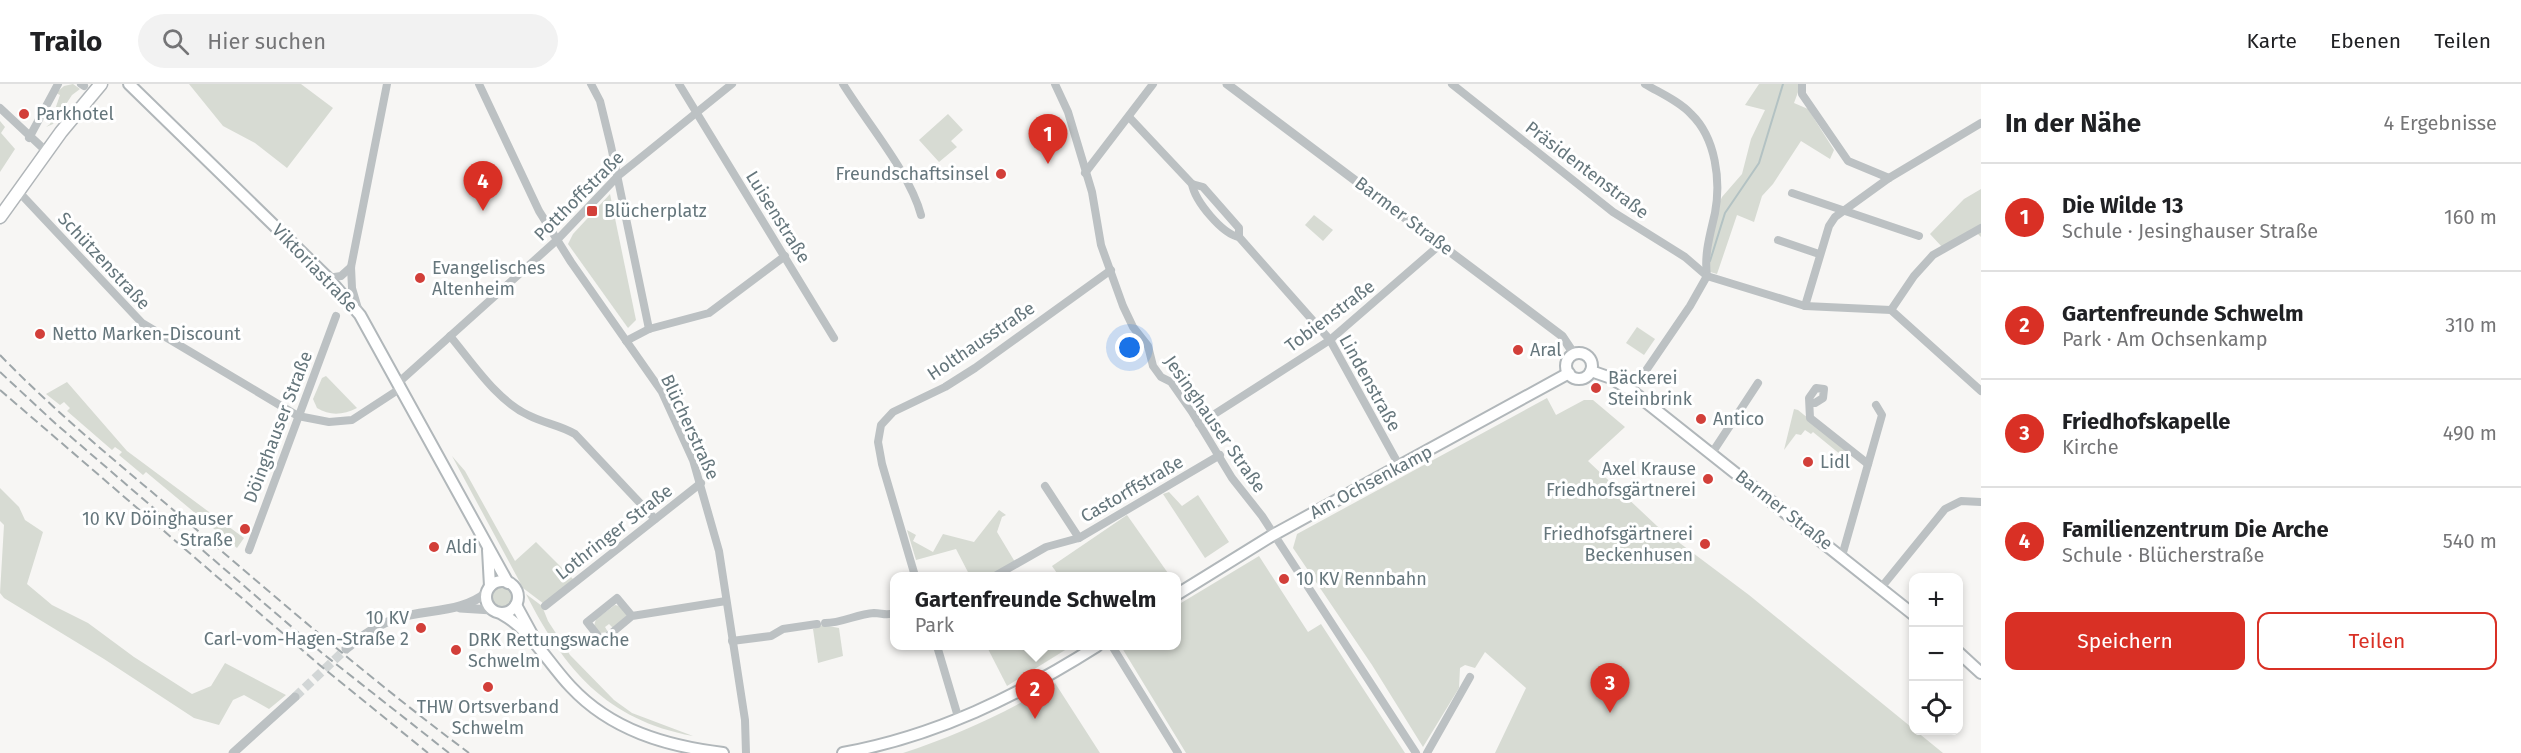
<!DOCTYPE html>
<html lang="de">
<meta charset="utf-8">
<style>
:root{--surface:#fff;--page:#f2f2f2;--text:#202124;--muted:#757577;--line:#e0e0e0;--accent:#d93025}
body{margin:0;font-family:"Fira Sans",sans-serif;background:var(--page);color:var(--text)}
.controls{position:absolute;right:18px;bottom:18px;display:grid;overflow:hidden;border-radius:12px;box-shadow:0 3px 9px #0003}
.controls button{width:54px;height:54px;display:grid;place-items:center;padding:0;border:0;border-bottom:2px solid var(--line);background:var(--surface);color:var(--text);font:30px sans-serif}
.you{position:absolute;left:1130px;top:264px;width:21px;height:21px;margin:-15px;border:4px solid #fff;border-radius:50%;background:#1a73e8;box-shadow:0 0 0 9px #1a73e833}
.badge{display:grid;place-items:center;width:39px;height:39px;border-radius:50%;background:var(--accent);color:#fff;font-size:20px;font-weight:700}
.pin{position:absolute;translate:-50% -50px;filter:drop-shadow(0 2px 3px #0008)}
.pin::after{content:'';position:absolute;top:32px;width:21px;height:18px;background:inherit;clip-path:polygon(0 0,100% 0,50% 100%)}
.popup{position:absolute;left:890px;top:488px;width:291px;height:78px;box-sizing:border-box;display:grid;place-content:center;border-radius:12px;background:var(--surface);filter:drop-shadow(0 2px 4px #0005);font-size:20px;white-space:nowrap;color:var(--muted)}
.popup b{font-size:22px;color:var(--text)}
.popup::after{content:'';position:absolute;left:50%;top:100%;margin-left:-12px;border:12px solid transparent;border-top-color:var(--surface)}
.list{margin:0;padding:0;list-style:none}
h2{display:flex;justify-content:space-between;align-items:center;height:78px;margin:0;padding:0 24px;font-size:26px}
h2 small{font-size:20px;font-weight:400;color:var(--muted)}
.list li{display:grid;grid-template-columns:39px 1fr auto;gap:18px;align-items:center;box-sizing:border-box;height:108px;padding:0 24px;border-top:2px solid var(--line)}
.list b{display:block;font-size:22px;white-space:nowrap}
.list p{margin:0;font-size:20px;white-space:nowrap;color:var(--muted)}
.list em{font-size:20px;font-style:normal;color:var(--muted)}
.actions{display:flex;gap:12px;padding:18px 24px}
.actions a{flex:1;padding:14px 0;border:2px solid var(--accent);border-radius:12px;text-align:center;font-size:21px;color:var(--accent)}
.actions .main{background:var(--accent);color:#fff}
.icon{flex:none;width:33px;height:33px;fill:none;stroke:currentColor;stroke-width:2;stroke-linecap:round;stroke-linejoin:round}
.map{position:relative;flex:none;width:1981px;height:669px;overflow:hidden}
header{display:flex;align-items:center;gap:36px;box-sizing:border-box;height:84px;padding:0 30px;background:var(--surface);border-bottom:2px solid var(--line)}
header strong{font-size:28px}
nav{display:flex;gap:33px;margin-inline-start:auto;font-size:21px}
.search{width:420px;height:54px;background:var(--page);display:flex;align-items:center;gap:15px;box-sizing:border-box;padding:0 21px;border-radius:33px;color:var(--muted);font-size:22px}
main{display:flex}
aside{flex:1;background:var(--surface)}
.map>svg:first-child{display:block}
.green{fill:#d7dbd3}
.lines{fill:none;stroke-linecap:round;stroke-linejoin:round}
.stream{stroke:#b3c2c3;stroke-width:2}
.tertiary-tunnel{stroke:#d2d6d6;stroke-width:9;stroke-dasharray:9 4.5;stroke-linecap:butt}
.secondary-casing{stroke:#b1b7ba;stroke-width:14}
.primary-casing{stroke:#b0b5b8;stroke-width:15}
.minor{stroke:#bcc1c3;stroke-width:8}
.tertiary{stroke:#bcc1c3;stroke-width:9}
.secondary{stroke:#fff;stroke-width:10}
.primary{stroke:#fff;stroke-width:12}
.rail{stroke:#9ea6a9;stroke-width:2;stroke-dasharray:9 4.5;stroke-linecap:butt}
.poi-dot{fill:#d23f39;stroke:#fff;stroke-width:2}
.labels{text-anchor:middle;stroke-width:6;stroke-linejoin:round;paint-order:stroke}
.poi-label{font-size:18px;fill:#65767c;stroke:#fff;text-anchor:start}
.street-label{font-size:18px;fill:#65767c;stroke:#fff}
</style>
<header>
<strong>Trailo</strong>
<div class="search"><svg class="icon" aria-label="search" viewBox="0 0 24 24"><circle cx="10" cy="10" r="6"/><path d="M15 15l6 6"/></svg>Hier suchen</div>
<nav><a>Karte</a><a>Ebenen</a><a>Teilen</a></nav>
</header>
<main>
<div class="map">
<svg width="1981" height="669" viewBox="0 0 1981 669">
<rect width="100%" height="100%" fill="#f7f6f4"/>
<!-- green -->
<g class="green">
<path d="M 73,0 L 80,5 L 72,11 L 53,40 L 46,43 L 50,40 L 60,11 L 56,9 L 64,2 Z"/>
<path d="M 189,0 L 301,0 L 333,24 L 287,84 L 255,59 L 223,42 Z"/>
<path d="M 1759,0 L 1801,0 L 1794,19 L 1808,25 L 1834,66 L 1830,75 L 1801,57 L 1773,100 L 1762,112 L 1754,138 L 1737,131 L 1717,190 L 1707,187 L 1716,126 L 1722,113 L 1742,90 L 1751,55 L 1765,26 L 1745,21 Z"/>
<path d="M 948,30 L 963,46 L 951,57 L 957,63 L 939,78 L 919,56 Z"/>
<path d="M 0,37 L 5,43 L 1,49 L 15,65 L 0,88 Z"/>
<path d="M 1981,105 L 1981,153 L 1976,148 L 1943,164 L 1930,150 L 1964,115 Z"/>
<path d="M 610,110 L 636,236 L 628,244 L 568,160 L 573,150 Z"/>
<path d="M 1314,131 L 1333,146 L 1323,157 L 1305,141 Z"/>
<path d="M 1637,243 L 1655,255 L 1644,271 L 1626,259 Z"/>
<path d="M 326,292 L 357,324 C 343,331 330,332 317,324 L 313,315 L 322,294 Z"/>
<path d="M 67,298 L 127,367 L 244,454 L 237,464 L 146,388 L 143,391 L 119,371 L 122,368 L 115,363 L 112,366 L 67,327 L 70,324 L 64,318 L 60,321 L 46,310 Z"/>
<path d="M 1547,314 L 1556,331 L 1584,316 L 1593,316 L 1625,343 L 1588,377 L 1657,442 L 1749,511 L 1943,669 L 1495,669 L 1526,604 L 1485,568 L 1475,584 L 1465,581 L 1460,584 L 1459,604 L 1423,663 L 1372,581 L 1293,464 L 1297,450 Z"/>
<path d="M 1794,325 L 1798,326 L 1846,365 L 1841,371 L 1813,348 L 1811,350 L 1805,346 L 1801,351 L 1796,350 L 1784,366 Z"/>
<path d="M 452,372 L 465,387 L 515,477 L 536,458 L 573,495 L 544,520 L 523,504 Z"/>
<path d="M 0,404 L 19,423 L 25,436 L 43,448 L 27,500 L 52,521 L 88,539 L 134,573 L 192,610 L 211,602 L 225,579 L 286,611 L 269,625 L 244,611 L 233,616 L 219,641 L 194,634 L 104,575 L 4,514 L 0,509 L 4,441 L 0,437 Z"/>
<path d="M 1169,408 L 1182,422 L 1198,411 L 1229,458 L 1205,474 L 1163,410 Z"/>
<path d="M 999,426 L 1006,431 L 1002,433 L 997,448 L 1015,478 L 988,492 L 970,492 L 956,465 L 916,476 L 907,446 L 916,451 L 913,457 L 933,468 L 943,450 L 974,458 Z"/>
<path d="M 1127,431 L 1170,492 L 1059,492 L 1052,482 Z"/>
<path d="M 1259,472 L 1308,548 L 1321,540 L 1405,669 L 1186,669 L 1122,564 L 1123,562 L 1176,562 L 1176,522 Z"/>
<circle cx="502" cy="513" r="11"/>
<path d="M 526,510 L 542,522 L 548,537 L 570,571 L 614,616 L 632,629 L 693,652 C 606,636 564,585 526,510 Z"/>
<path d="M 615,521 L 620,522 L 628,531 L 613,544 L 609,540 L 605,543 L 608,548 L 600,549 L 594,542 L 596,535 Z"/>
<path d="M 823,541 L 839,544 L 843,572 L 818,579 L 813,545 Z"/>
<path d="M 989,562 L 1069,562 L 1070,563 L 1007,602 L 987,563 Z"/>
<path d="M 1055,599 L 1100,669 L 903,669 C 957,651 1006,629 1055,599 Z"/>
</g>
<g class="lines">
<!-- stream -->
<path class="stream" d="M 1710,177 L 1725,129 L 1759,79 L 1783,0"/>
<!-- tertiary-tunnel -->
<path class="tertiary-tunnel" d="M 295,613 L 346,565"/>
<!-- secondary casing -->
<g class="secondary-casing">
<g id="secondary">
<path d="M 129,0 L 328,194 L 360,231 L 508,499"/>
<circle cx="1579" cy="282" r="13"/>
<path d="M 1591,287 L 1611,294 L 1632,307 L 1914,531"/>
<path d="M 488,466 L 490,502"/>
<circle cx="502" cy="513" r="16"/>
<path d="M 1176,511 L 1273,451 L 1569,289"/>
<path d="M 516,521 L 534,554"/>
<path d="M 502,530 C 531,546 548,579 571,603 C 611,646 666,662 723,669"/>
<path d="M 1958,568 L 1981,589"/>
<path d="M 843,669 C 936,652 1018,612 1097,562"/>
</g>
</g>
<!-- primary casing -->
<g class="primary-casing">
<path id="primary" d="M 0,133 L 61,48 L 101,0"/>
</g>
<!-- minor -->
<g class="minor">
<path d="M 81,0 L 84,2"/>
<path d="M 479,0 L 539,127 L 571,178 L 662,308 L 693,376 L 719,467 L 745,636 L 746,669"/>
<path d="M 591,0 L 600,17 L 611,62 L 649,245"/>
<path d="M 679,0 L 834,254"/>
<path d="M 843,0 C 867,39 910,89 921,131"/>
<path d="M 1055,0 L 1068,28 L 1092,108 L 1101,161 L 1123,222 L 1133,243 L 1148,262 L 1153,282 L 1161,293 L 1171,298 L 1192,328 L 1232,394 L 1262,432 L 1416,669"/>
<path d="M 1452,0 L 1613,128 L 1685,173 L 1707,192 L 1805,222 L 1891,226 L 1981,307"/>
<path d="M 1645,0 C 1660,9 1679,17 1691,30 C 1716,54 1721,97 1715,129 C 1710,151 1704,170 1707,192"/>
<path d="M 1802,0 L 1802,10 L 1848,77 L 1889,94"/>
<path d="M 0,24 L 46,67"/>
<path d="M 1129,33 L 1192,100 L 1203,103 L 1239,144 L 1239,153 L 1330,256 L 1400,383"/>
<path d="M 29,54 L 58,0"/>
<path d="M 1085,89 L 1153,0"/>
<path d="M 1192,100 C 1195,117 1222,150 1239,153"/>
<path d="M 18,107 L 142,239 L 298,332 L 329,338 L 352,336 L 401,304"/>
<path d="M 1792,109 L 1919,152"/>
<path d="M 1778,156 L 1819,170"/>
<path d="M 328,194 L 341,192 L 351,183"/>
<path d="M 1805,222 L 1829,142 L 1835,133 L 1889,94 L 1981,39"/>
<path d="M 1891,226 L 1914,192 L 1933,171 L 1981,144"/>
<path d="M 359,228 L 352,204 L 351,183 L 387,0"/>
<path d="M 450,252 C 472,278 496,316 528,331 C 543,339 560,341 575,350 L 655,435"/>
<path d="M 626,257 L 649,245 L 709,229 L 785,172"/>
<path d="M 398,299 L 557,156 L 618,92 L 732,0"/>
<path d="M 1632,307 L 1690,222 L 1707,192"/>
<path d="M 1810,318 L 1815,319 L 1823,314 L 1824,305 L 1816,304 L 1809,314 L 1810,334 L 1868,380"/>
<path d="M 1199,340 L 1330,256 L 1442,159"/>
<path d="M 1712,369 L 1758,299"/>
<path d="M 1045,402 L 1079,454"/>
<path d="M 249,466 L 336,232"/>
<path d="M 1842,472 L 1882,331 L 1876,321"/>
<path d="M 915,492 L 882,380 L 878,358 L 881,341 L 893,328 L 945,303 L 975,284 L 1111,186"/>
<path d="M 995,492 L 1046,463 L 1079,454 L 1220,371"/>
<path d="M 1880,505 L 1945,425 L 1961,417 L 1981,418"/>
<path d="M 545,522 L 701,399"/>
<path d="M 632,532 L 602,557 L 587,538 L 617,514 L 632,532 L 726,517"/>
<path d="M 825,539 C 842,539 857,530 874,529 C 882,529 886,532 894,529"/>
<path d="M 732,557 L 771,552 L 783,545 L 817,540"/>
<path d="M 937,562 L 959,636"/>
<path d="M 1112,562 L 1178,669"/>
<path d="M 1427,669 L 1470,593"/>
</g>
<!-- tertiary -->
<g class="tertiary">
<path d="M 1227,0 L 1562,252 L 1574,270"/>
<path d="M 460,524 L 492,526"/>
<path d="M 346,565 C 362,552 378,540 398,534 C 427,525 463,529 487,508"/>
<path d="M 233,669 L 295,613"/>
</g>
<!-- secondary -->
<use href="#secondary" class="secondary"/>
<!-- primary -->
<use href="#primary" class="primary"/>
<!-- rail -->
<g class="rail">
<path d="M 0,271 C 61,334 130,389 197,446 C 286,522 375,599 469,669"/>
<path d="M 0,288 L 56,340 L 322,569 L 449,669"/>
<path d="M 0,306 L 322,583 L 428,669"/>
</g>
</g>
<!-- markers -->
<g class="poi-dot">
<circle cx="24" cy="30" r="6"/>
<circle cx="1001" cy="90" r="6"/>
<rect x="586" y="121" width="12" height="12" rx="3"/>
<circle cx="420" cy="194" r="6"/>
<circle cx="40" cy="250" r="6"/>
<circle cx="1518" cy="266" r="6"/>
<circle cx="1596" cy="304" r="6"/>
<circle cx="1701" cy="335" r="6"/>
<circle cx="1808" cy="378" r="6"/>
<circle cx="1708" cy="395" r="6"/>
<circle cx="245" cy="445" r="6"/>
<circle cx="1705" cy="460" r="6"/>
<circle cx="434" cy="463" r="6"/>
<circle cx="1284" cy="495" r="6"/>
<circle cx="421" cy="544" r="6"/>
<circle cx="456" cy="566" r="6"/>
<circle cx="488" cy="603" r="6"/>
</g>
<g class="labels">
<!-- poi labels -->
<g class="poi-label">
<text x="36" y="36">Parkhotel</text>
<text x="989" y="96" text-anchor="end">Freundschaftsinsel</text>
<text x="604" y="133">Blücherplatz</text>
<text x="432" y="190">Evangelisches<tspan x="432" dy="21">Altenheim</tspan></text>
<text x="52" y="256">Netto Marken-Discount</text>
<text x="1530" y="272">Aral</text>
<text x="1608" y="300">Bäckerei<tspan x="1608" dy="21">Steinbrink</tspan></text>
<text x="1713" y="341">Antico</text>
<text x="1820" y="384">Lidl</text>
<text x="1696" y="391" text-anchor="end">Axel Krause<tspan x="1696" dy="21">Friedhofsgärtnerei</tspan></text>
<text x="233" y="441" text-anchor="end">10 KV Döinghauser<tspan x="233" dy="21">Straße</tspan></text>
<text x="1693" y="456" text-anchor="end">Friedhofsgärtnerei<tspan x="1693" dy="21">Beckenhusen</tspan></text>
<text x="446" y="469">Aldi</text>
<text x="1296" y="501">10 KV Rennbahn</text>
<text x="409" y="540" text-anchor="end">10 KV<tspan x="409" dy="21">Carl-vom-Hagen-Straße 2</tspan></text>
<text x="468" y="562">DRK Rettungswache<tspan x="468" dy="21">Schwelm</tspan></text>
<text x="488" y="629" text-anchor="middle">THW Ortsverband<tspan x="488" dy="21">Schwelm</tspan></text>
</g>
<!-- street labels -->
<g class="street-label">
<text transform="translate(1587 86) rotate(37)" y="6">Präsidentenstraße</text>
<text transform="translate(579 112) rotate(-45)" y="6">Potthoffstraße</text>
<text transform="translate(1404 132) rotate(37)" y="6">Barmer Straße</text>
<text transform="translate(778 133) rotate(58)" y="6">Luisenstraße</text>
<text transform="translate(104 177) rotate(47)" y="6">Schützenstraße</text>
<text transform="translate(315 184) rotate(46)" y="6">Viktoriastraße</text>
<text transform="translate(1330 232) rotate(-37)" y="6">Tobienstraße</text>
<text transform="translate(981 257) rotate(-34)" y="6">Holthausstraße</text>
<text transform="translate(1370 299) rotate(61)" y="6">Lindenstraße</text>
<text transform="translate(1215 340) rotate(55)" y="6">Jesinghauser Straße</text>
<text transform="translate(278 343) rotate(-69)" y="6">Döinghauser Straße</text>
<text transform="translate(690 343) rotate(65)" y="6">Blücherstraße</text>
<text transform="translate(1371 398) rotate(-28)" y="6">Am Ochsenkamp</text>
<text transform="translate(1132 405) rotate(-30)" y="6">Castorffstraße</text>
<text transform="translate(1784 426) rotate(38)" y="6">Barmer Straße</text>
<text transform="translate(614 448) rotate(-38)" y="6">Lothringer Straße</text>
</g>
</g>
</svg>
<div class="controls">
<button>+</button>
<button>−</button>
<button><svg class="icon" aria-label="locate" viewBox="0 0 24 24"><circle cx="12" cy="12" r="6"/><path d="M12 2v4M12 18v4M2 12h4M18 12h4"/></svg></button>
</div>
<div class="you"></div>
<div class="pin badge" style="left:1048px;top:80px">1</div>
<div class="pin badge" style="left:1035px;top:635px">2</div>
<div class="popup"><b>Gartenfreunde Schwelm</b>Park</div>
<div class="pin badge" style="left:1610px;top:629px">3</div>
<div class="pin badge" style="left:483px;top:127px">4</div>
</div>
<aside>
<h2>In der Nähe<small>4 Ergebnisse</small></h2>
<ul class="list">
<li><span class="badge">1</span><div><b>Die Wilde 13</b><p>Schule · Jesinghauser Straße</p></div><em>160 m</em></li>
<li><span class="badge">2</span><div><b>Gartenfreunde Schwelm</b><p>Park · Am Ochsenkamp</p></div><em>310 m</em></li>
<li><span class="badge">3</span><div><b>Friedhofskapelle</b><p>Kirche</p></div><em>490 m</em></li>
<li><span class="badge">4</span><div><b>Familienzentrum Die Arche</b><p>Schule · Blücherstraße</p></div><em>540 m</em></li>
</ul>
<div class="actions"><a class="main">Speichern</a><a>Teilen</a></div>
</aside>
</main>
